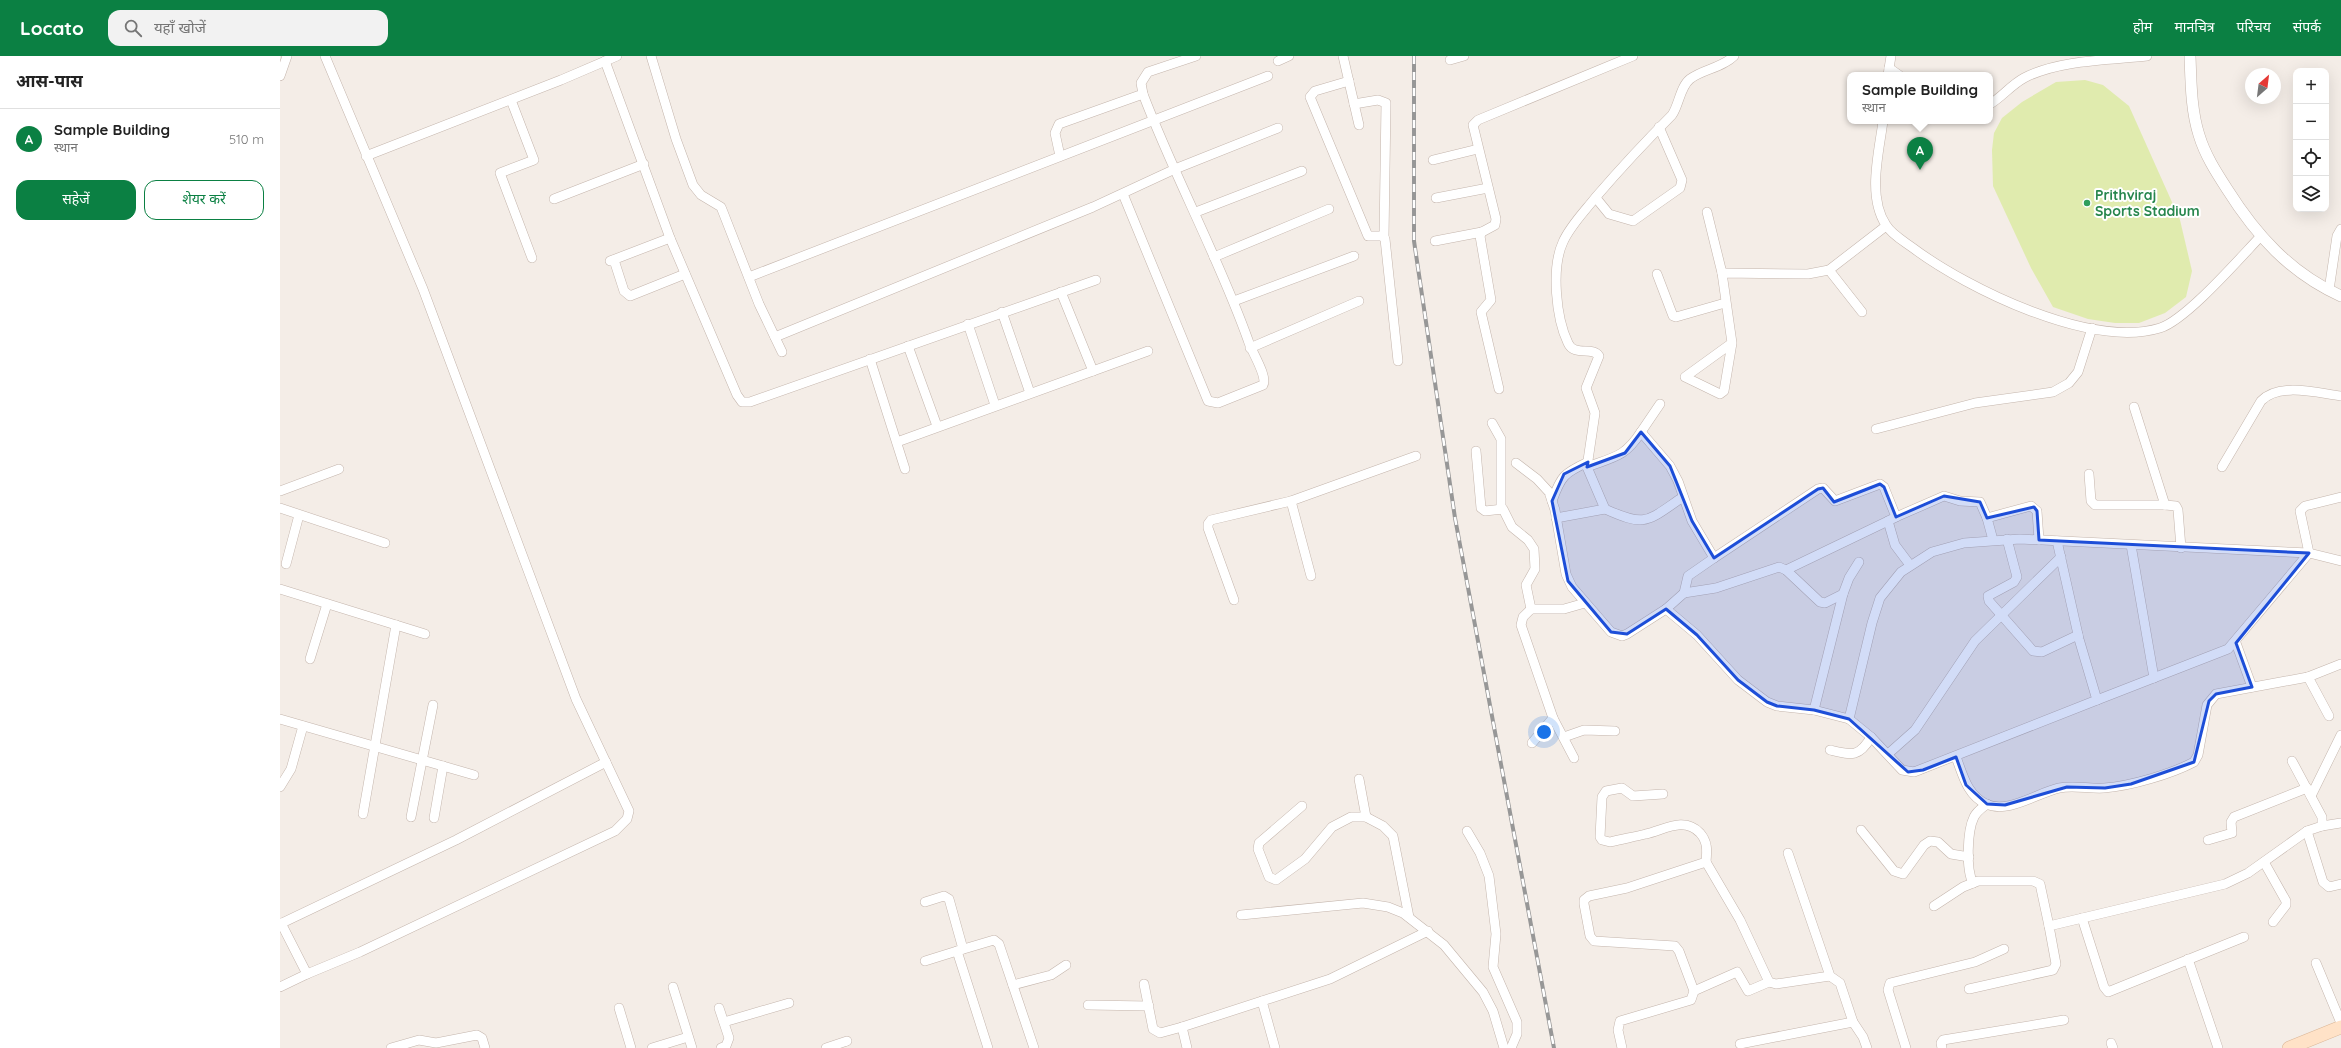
<!DOCTYPE html>
<html lang="hi">
<meta charset="utf-8">
<style>
:root{--surface:#fff;--page:#f2f2f2;--text:#222;--muted:#767676;--line:#e0e0e0;--accent:#0b8043}
body{margin:0;font-family:Quicksand,"Noto Sans Devanagari",sans-serif;background:var(--page);color:var(--text)}
.controls{position:absolute;right:12px;top:12px;display:grid;overflow:hidden;border-radius:8px;box-shadow:0 4px 16px #0002}
.controls button{width:36px;height:36px;display:grid;place-items:center;padding:0;border:0;border-bottom:1px solid var(--line);background:var(--surface);color:var(--text);font:20px sans-serif}
.compass{position:absolute;left:1965px;top:12px;width:36px;height:36px;border-radius:50%;background:var(--surface);box-shadow:0 4px 16px #0002;rotate:28deg}
.you{position:absolute;left:1264px;top:676px;width:14px;height:14px;margin:-10px;border:3px solid #fff;border-radius:50%;background:#1a73e8;box-shadow:0 0 0 6px #1a73e833}
.badge{display:grid;place-items:center;width:26px;height:26px;border-radius:50%;background:var(--accent);color:#fff;font-size:13px;font-weight:700}
.pin{position:absolute;translate:-50% -33px;filter:drop-shadow(0 1px 2px #0008)}
.pin::after{content:'';position:absolute;top:21px;width:14px;height:12px;background:inherit;clip-path:polygon(0 0,100% 0,50% 100%)}
.popup{position:absolute;left:1567px;top:16px;width:146px;height:52px;box-sizing:border-box;display:grid;place-content:center;border-radius:8px;background:var(--surface);filter:drop-shadow(0 1px 3px #0005);font-size:13px;white-space:nowrap;color:var(--muted)}
.popup b{font-size:15px;color:var(--text)}
.popup::after{content:'';position:absolute;left:50%;top:100%;margin-left:-8px;border:8px solid transparent;border-top-color:var(--surface)}
.list{margin:0;padding:0;list-style:none}
h2{display:flex;justify-content:space-between;align-items:center;height:52px;margin:0;padding:0 16px;font-size:17px}
h2 small{font-size:13px;font-weight:400;color:var(--muted)}
.list li{display:grid;grid-template-columns:26px 1fr auto;gap:12px;align-items:center;box-sizing:border-box;height:60px;padding:0 16px;border-top:1px solid var(--line)}
.list b{display:block;font-size:15px;white-space:nowrap}
.list p{margin:0;font-size:13px;white-space:nowrap;color:var(--muted)}
.list em{font-size:13px;font-style:normal;color:var(--muted)}
.actions{display:flex;gap:8px;padding:12px 16px}
.actions a{flex:1;padding:9px 0;border:1px solid var(--accent);border-radius:12px;text-align:center;font-size:14px;color:var(--accent)}
.actions .main{background:var(--accent);color:#fff}
.icon{flex:none;width:22px;height:22px;fill:none;stroke:currentColor;stroke-width:2;stroke-linecap:round;stroke-linejoin:round}
.map{position:relative;flex:none;width:2061px;height:992px;overflow:hidden}
header{display:flex;align-items:center;gap:24px;box-sizing:border-box;height:56px;padding:0 20px;background:var(--accent);color:#fff}
header strong{font-size:19px}
nav{display:flex;gap:22px;margin-inline-start:auto;font-size:14px}
.search{width:280px;height:36px;background:var(--page);display:flex;align-items:center;gap:10px;box-sizing:border-box;padding:0 14px;border-radius:12px;color:var(--muted);font-size:15px}
main{display:flex}
aside{flex:1;background:var(--surface)}
.map>svg:first-child{display:block}
.park{fill:#e0ebae}
.lines{fill:none;stroke-linecap:round;stroke-linejoin:round}
.minor-casing{stroke:#c4b5ac;stroke-width:10}
.tertiary-casing{stroke:#c4b5ac;stroke-width:12}
.secondary-casing{stroke:#dab697;stroke-width:14}
.minor{stroke:#fff;stroke-width:9}
.tertiary{stroke:#fff;stroke-width:11}
.secondary{stroke:#ffe2c7;stroke-width:13}
.rail-casing{stroke:#979797;stroke-width:4}
.rail{stroke:#fff;stroke-width:2.5;stroke-dasharray:8;stroke-linecap:butt}
.marked{fill:#1d4ed8;fill-opacity:0.2;stroke:#1d4ed8;stroke-width:3;stroke-linejoin:round}
.leisure-dot{fill:#2e9e5b;stroke:#fff;stroke-width:1.5}
.labels{text-anchor:middle;stroke-width:4;stroke-linejoin:round;paint-order:stroke}
.leisure-label{font-size:14px;font-weight:bold;fill:#27864d;stroke:#fff;text-anchor:start}
</style>
<header>
<strong>Locato</strong>
<div class="search"><svg class="icon" aria-label="search" viewBox="0 0 24 24"><circle cx="10" cy="10" r="6"/><path d="M15 15l6 6"/></svg>यहाँ खोजें</div>
<nav><a>होम</a><a>मानचित्र</a><a>परिचय</a><a>संपर्क</a></nav>
</header>
<main>
<aside>
<h2>आस-पास<small></small></h2>
<ul class="list">
<li><span class="badge">A</span><div><b>Sample Building</b><p>स्थान</p></div><em>510 m</em></li>
</ul>
<div class="actions"><a class="main">सहेजें</a><a>शेयर करें</a></div>
</aside>
<div class="map">
<svg width="2061" height="992" viewBox="0 0 2061 992">
<rect width="100%" height="100%" fill="#f4ede7"/>
<!-- park -->
<path class="park" d="M 1805,24 L 1823,29 L 1849,50 L 1900,164 L 1912,215 L 1906,241 L 1885,257 L 1859,267 L 1835,267 L 1808,263 L 1773,251 L 1751,212 L 1713,130 L 1712,94 L 1714,77 L 1722,62 L 1742,46 L 1776,26 Z"/>
<g class="lines">
<!-- minor casing -->
<g class="minor-casing">
<g id="minor">
<path d="M 371,0 L 396,83 L 413,129 L 421,139 L 441,151 L 443,156 L 479,248 L 502,296"/>
<path d="M 1063,0 L 1079,69"/>
<path d="M 1170,4 L 1184,0"/>
<path d="M 325,5 L 390,182 L 457,339 L 462,346 L 470,346 L 816,224"/>
<path d="M 998,5 L 1009,0"/>
<path d="M 1609,12 L 1619,19"/>
<path d="M 1608,19 L 1611,0"/>
<path d="M 0,20 L 7,0"/>
<path d="M 1069,25 L 1035,35 L 1030,41 L 1088,180 L 1102,180 L 1105,183 L 1118,305"/>
<path d="M 231,44 L 254,104 L 220,117 L 252,202"/>
<path d="M 1074,48 L 1098,44 L 1106,47 L 1104,181"/>
<path d="M 1710,48 C 1722,41 1731,29 1744,22 C 1778,4 1829,4 1867,0"/>
<path d="M 1603,65 C 1599,97 1587,140 1606,169 C 1611,178 1625,186 1633,192 C 1688,233 1811,293 1880,272 C 1906,264 1959,203 1980,181"/>
<path d="M 86,100 L 281,24 L 337,0"/>
<path d="M 780,100 L 775,77 L 779,68 L 863,38 L 861,27 L 868,16 L 916,0"/>
<path d="M 1153,104 L 1198,93"/>
<path d="M 843,138 L 928,345 L 938,347 L 983,329 C 988,320 971,295 968,284 C 938,200 895,122 863,38"/>
<path d="M 1156,142 L 1208,132"/>
<path d="M 1316,142 L 1329,158 L 1353,165 L 1400,132 L 1402,124 L 1379,71"/>
<path d="M 274,143 L 364,108"/>
<path d="M 916,156 L 1022,115"/>
<path d="M 1427,156 L 1442,217"/>
<path d="M 1155,185 L 1202,176"/>
<path d="M 934,201 L 1049,153"/>
<path d="M 334,204 L 344,235 L 350,240 L 405,218"/>
<path d="M 330,205 L 390,182"/>
<path d="M 1549,214 L 1582,256"/>
<path d="M 1377,218 L 1393,260 L 1396,261 L 1445,247"/>
<path d="M 469,221 L 988,20"/>
<path d="M 2049,234 L 2057,180 L 2061,173"/>
<path d="M 781,236 L 813,315"/>
<path d="M 954,245 L 1074,200"/>
<path d="M 722,256 L 750,337"/>
<path d="M 688,268 L 715,349"/>
<path d="M 495,281 L 813,151 L 895,113 L 998,72"/>
<path d="M 1452,287 L 1405,321 L 1440,338 L 1444,335 L 1452,287 L 1442,217 L 1528,218 L 1549,214 L 1606,170"/>
<path d="M 628,290 L 657,370"/>
<path d="M 970,292 L 1079,245"/>
<path d="M 590,303 L 625,413"/>
<path d="M 1219,333 L 1201,256 L 1211,244 L 1200,180 L 1202,176 L 1215,169 L 1216,163 L 1193,69 L 1198,64 L 1353,0"/>
<path d="M 1854,351 L 1885,449"/>
<path d="M 1212,367 L 1221,383 L 1221,452"/>
<path d="M 1596,373 L 1695,347 L 1773,336 L 1789,327 L 1798,316 L 1812,272"/>
<path d="M 1361,376 L 1380,348"/>
<path d="M 617,386 L 868,295"/>
<path d="M 1196,395 L 1201,452 L 1205,455 L 1223,453 L 1232,471 L 1248,484 L 1254,493 L 1255,513 L 1246,529 L 1251,553 L 1284,553 L 1305,547"/>
<path d="M 1236,407 L 1257,423 L 1269,436 L 1275,454 L 1286,518 L 1292,531 L 1331,576 L 1342,580 L 1347,578 L 1386,553 L 1417,579 L 1458,624 L 1487,646 L 1497,650 L 1534,654 L 1569,663 L 1592,567 L 1600,542 L 1621,516 L 1652,496 L 1684,487 L 1740,483 L 2029,497 L 2061,505"/>
<path d="M 1307,411 C 1334,401 1345,401 1361,376 L 1390,410 L 1398,425 L 1412,465 L 1434,502 L 1408,520 L 1404,537 L 1386,553"/>
<path d="M 1942,411 L 1981,345 C 1999,326 2037,337 2061,340"/>
<path d="M 1809,418 L 1811,445 L 1815,449 L 1885,449 L 1896,450 L 1898,454 L 1901,492"/>
<path d="M 0,435 L 59,413"/>
<path d="M 1011,445 L 1031,520"/>
<path d="M 1272,445 C 1281,420 1284,417 1308,406"/>
<path d="M 0,452 L 105,487"/>
<path d="M 1325,453 C 1367,472 1367,465 1403,441"/>
<path d="M 1616,461 L 1664,440 L 1680,445 L 1700,446 L 1707,462"/>
<path d="M 1276,462 L 1325,453 L 1307,411 L 1315,357 L 1306,332 L 1319,300 C 1313,290 1294,301 1288,287 C 1276,262 1271,212 1283,186 C 1290,170 1304,156 1315,142 C 1340,113 1365,86 1392,59 C 1399,49 1400,31 1410,23 C 1423,13 1442,12 1454,0"/>
<path d="M 1727,483 L 1737,521 L 1734,526 L 1708,540 L 1709,545 L 1753,595 L 1762,596 L 1798,579"/>
<path d="M 1713,484 L 1707,462 L 1751,450 L 1757,455 L 1759,484"/>
<path d="M 1851,489 L 1874,622"/>
<path d="M 1434,502 L 1538,433 L 1543,432 L 1555,445 L 1600,428 L 1604,431 L 1616,461 L 1608,465 L 1615,489 L 1630,509"/>
<path d="M 6,508 L 19,459"/>
<path d="M 1506,514 L 1608,465"/>
<path d="M 0,533 L 145,578"/>
<path d="M 1404,537 L 1436,532 L 1499,511 L 1506,514 L 1540,546 L 1545,547 L 1563,538"/>
<path d="M 954,544 L 928,472 L 928,468 L 931,464 L 1011,445 L 1136,400"/>
<path d="M 1251,553 L 1243,561 L 1241,569 L 1273,662 L 1252,687"/>
<path d="M 1956,587 L 1972,631"/>
<path d="M 30,603 L 47,548"/>
<path d="M 1817,644 L 1948,593 L 2029,497 L 2020,455 L 2025,450 L 2061,441"/>
<path d="M 1534,654 L 1563,538 L 1569,522 L 1579,506"/>
<path d="M 2049,660 L 2028,621 L 2061,608"/>
<path d="M 1273,662 L 1294,702"/>
<path d="M 0,663 L 194,719"/>
<path d="M 1569,663 L 1591,681 L 1622,714 L 1634,716 L 1817,644 L 1799,583 L 1777,485"/>
<path d="M 1284,681 L 1304,674 L 1335,675"/>
<path d="M 1550,694 C 1571,699 1579,702 1591,681"/>
<path d="M 1608,698 L 1635,674 L 1695,585 L 1781,501"/>
<path d="M 1676,701 C 1683,719 1687,739 1706,748 C 1728,758 1757,737 1779,732 C 1794,729 1809,733 1824,732 C 1851,730 1891,718 1914,706 L 1918,699 L 1927,649 L 1936,638 L 2028,621"/>
<path d="M 2012,705 L 2042,761 L 2042,770 L 2027,775 L 2043,826 L 2049,831 L 2061,828"/>
<path d="M 1079,723 L 1086,761"/>
<path d="M 0,731 L 11,713 L 23,670"/>
<path d="M 1383,738 L 1353,740 L 1342,732 L 1326,735 L 1322,741 L 1320,781 L 1322,784 L 1330,786 C 1342,783 1354,781 1366,778 C 1384,774 1404,760 1420,777 C 1428,786 1427,795 1426,806"/>
<path d="M 2031,740 L 2061,679"/>
<path d="M 1022,750 L 979,787 L 978,793 L 989,821 L 996,824 L 1025,803 L 1052,771 L 1071,761 L 1086,761 L 1103,770 L 1113,780 L 1129,861"/>
<path d="M 83,758 L 116,569"/>
<path d="M 131,761 L 153,649"/>
<path d="M 154,762 L 163,710"/>
<path d="M 2042,770 L 2061,767"/>
<path d="M 1581,774 L 1614,815 L 1623,818 L 1644,789 L 1650,785 L 1658,786 L 1671,798 L 1689,801"/>
<path d="M 1187,775 L 1200,797 L 1209,820 L 1216,878 L 1213,911 L 1237,966 L 1237,978 L 1231,992"/>
<path d="M 1928,784 L 1952,777 L 1951,766 L 1954,761 L 2027,732"/>
<path d="M 1508,797 L 1550,920 L 1560,927 L 1573,966 L 1583,981 L 1587,992"/>
<path d="M 1984,806 L 2006,845 L 2006,849 L 1993,866"/>
<path d="M 1693,827 C 1686,814 1687,775 1694,761 C 1697,755 1702,752 1707,748"/>
<path d="M 645,846 L 664,840 L 669,843 L 683,893"/>
<path d="M 1654,850 L 1683,831 L 1698,825 L 1753,825 L 1760,828 L 1769,870"/>
<path d="M 961,859 L 1083,847 L 1108,851 L 1123,857 L 1164,889 L 1203,936 L 1213,955 L 1224,992"/>
<path d="M 1802,862 L 1824,931 L 1828,936 L 1964,881"/>
<path d="M 1,867 L 27,918"/>
<path d="M 0,868 L 176,784 L 326,706"/>
<path d="M 1908,903 L 1938,992"/>
<path d="M 645,905 L 677,895"/>
<path d="M 2036,907 L 2061,967"/>
<path d="M 864,928 L 873,973 L 880,977 L 902,971"/>
<path d="M 733,929 L 771,919 L 786,909"/>
<path d="M 0,931 L 27,918 L 80,896 L 335,775 L 347,763 L 349,755 L 296,643 L 143,233 L 45,0"/>
<path d="M 393,931 L 412,992"/>
<path d="M 1689,933 L 1773,914 L 1776,908 L 1769,870 L 1945,828 L 1968,817 L 2027,775"/>
<path d="M 1414,935 L 1457,916 L 1468,935 L 1489,926"/>
<path d="M 982,945 L 995,992"/>
<path d="M 808,949 L 869,950"/>
<path d="M 339,952 L 351,992"/>
<path d="M 439,952 L 449,982 L 446,990 L 441,992"/>
<path d="M 444,966 L 509,947"/>
<path d="M 1831,987 L 1833,992"/>
<path d="M 1460,988 L 1573,966"/>
<path d="M 111,992 L 139,984 L 156,987 L 197,979 L 202,982 L 205,992"/>
<path d="M 372,992 L 408,981"/>
<path d="M 546,992 L 567,985"/>
<path d="M 708,992 L 677,895 L 714,884 L 719,888 L 754,992"/>
<path d="M 907,992 L 902,971 L 1050,923 L 1148,875"/>
<path d="M 1342,992 L 1338,974 L 1340,965 L 1411,944 L 1414,935 L 1399,895 L 1395,890 L 1314,885 L 1310,880 L 1304,848 L 1304,844 L 1309,840 L 1347,832 L 1426,806 L 1460,864 L 1489,926 L 1496,928 L 1550,920"/>
<path d="M 1626,992 L 1608,934 L 1610,927 L 1695,906 L 1724,893"/>
<path d="M 1662,992 L 1661,987 L 1663,984 L 1784,964"/>
</g>
</g>
<!-- tertiary casing -->
<g class="tertiary-casing">
<path id="tertiary" d="M 1910,0 C 1911,26 1911,54 1919,79 C 1925,99 1936,116 1947,133 C 1976,179 2010,217 2061,240"/>
</g>
<!-- secondary casing -->
<g class="secondary-casing">
<path id="secondary" d="M 2009,992 L 2061,971"/>
</g>
<!-- minor -->
<use href="#minor" class="minor"/>
<!-- tertiary -->
<use href="#tertiary" class="tertiary"/>
<!-- secondary -->
<use href="#secondary" class="secondary"/>
<!-- rail casing -->
<g class="rail-casing">
<path id="rail" d="M 1134,0 L 1134,185 L 1175,462 L 1274,992"/>
</g>
<!-- rail -->
<use href="#rail" class="rail"/>
</g>
<!-- marked area -->
<path class="marked" d="M 1361,376 L 1390,410 L 1412,465 L 1434,502 L 1538,433 L 1543,432 L 1554,446 L 1600,428 L 1604,431 L 1616,461 L 1664,440 L 1700,446 L 1707,462 L 1754,451 L 1757,455 L 1759,484 L 2029,497 L 1956,587 L 1972,631 L 1936,638 L 1929,645 L 1914,706 L 1851,728 L 1825,732 L 1787,731 L 1725,749 L 1707,748 L 1686,729 L 1676,701 L 1643,714 L 1628,716 L 1569,663 L 1534,654 L 1497,650 L 1487,646 L 1458,624 L 1417,579 L 1386,553 L 1347,578 L 1331,576 L 1288,525 L 1272,445 L 1284,418 L 1308,406 L 1307,411 L 1345,397 Z"/>
<!-- markers -->
<circle class="leisure-dot" cx="1807" cy="147" r="4"/>
<g class="labels">
<!-- leisure labels -->
<g class="leisure-label">
<text x="1815" y="144">Prithviraj<tspan x="1815" dy="16">Sports Stadium</tspan></text>
</g>
</g>
</svg>
<div class="controls">
<button>+</button>
<button>−</button>
<button><svg class="icon" aria-label="locate" viewBox="0 0 24 24"><circle cx="12" cy="12" r="6"/><path d="M12 2v4M12 18v4M2 12h4M18 12h4"/></svg></button>
<button><svg class="icon" aria-label="layers" viewBox="0 0 24 24"><path d="M12 4l9 5-9 5-9-5zM3 14l9 5 9-5"/></svg></button>
</div>
<svg class="compass" viewBox="-18 -18 36 36"><path d="M0-13l5 13h-10z" fill="#e53935"/><path d="M0 13l5-13h-10z" fill="#767676"/></svg>
<div class="you"></div>
<div class="pin badge" style="left:1640px;top:114px">A</div>
<div class="popup"><b>Sample Building</b>स्थान</div>
</div>
</main>
